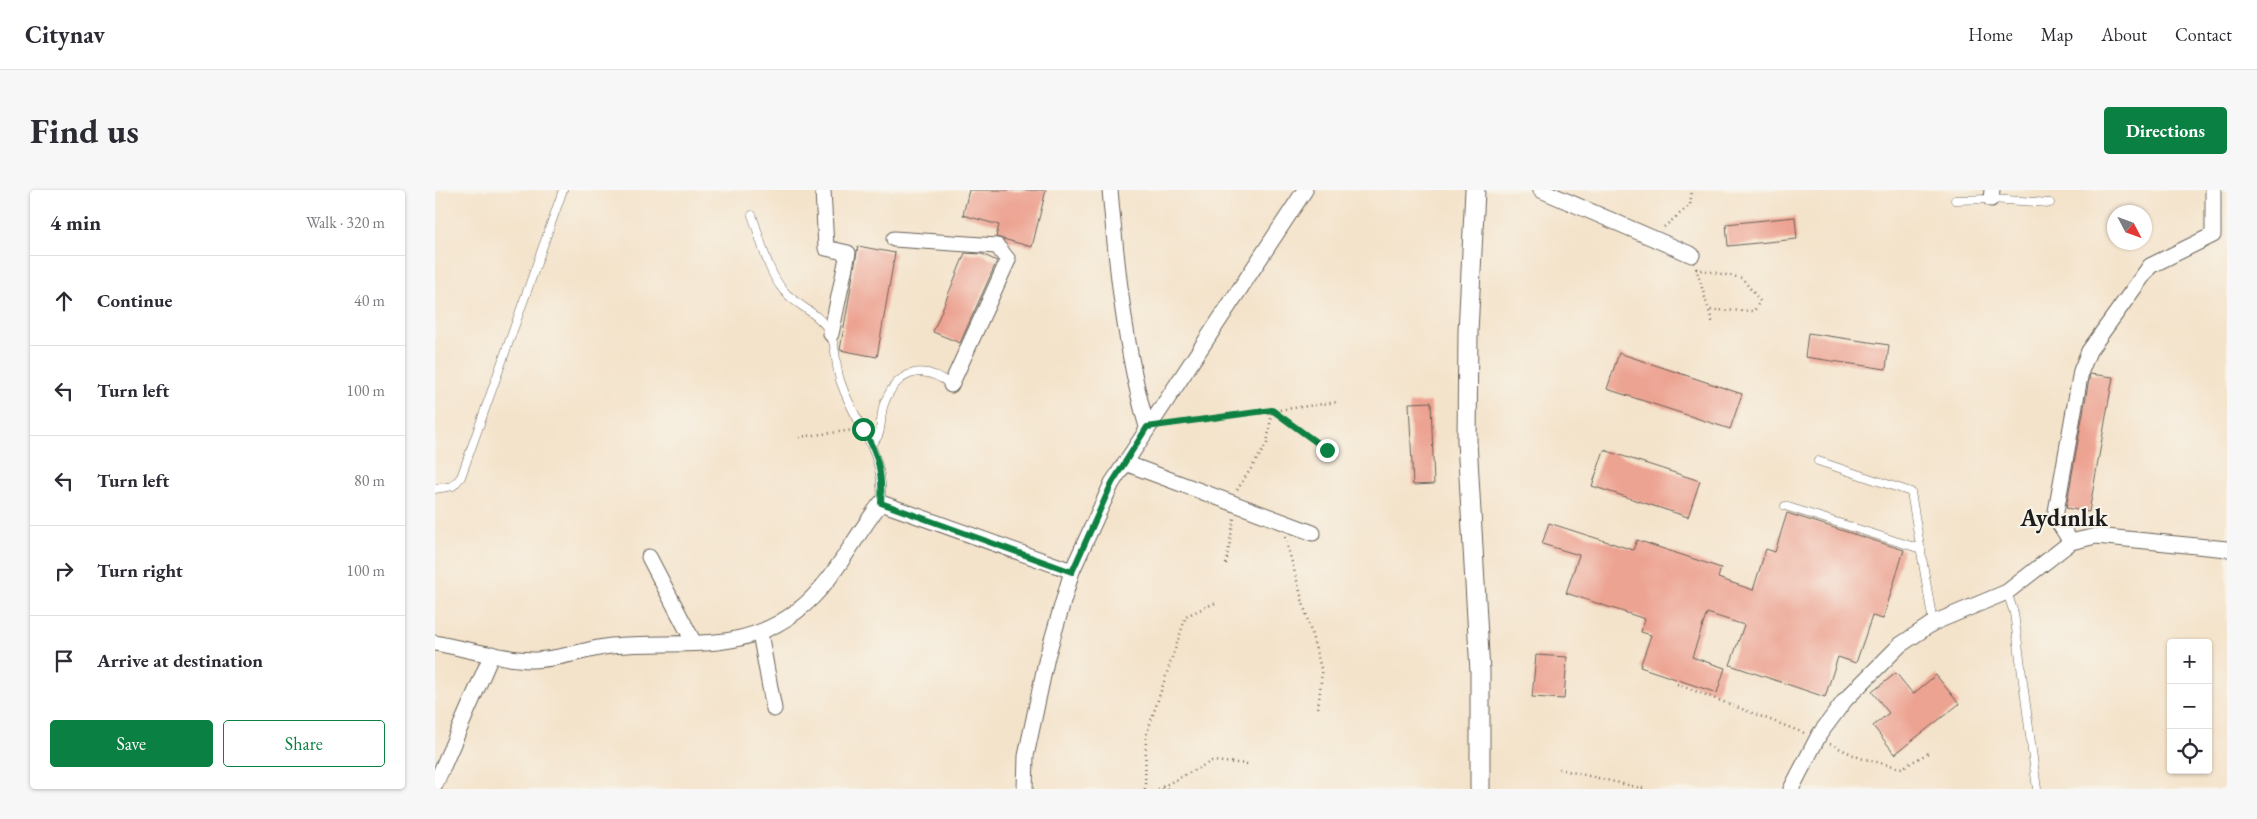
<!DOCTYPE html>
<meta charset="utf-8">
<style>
:root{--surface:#fff;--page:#f7f7f7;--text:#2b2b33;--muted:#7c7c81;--line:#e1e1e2;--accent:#0b8043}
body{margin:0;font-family:"EB Garamond",serif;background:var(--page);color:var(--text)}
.controls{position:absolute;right:15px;bottom:15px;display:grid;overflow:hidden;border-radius:5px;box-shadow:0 1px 4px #0004}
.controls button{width:45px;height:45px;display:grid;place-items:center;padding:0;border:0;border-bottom:1px solid var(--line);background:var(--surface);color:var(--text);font:25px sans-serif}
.compass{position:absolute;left:1672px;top:15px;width:45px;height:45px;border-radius:50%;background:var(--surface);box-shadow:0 1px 4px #0004;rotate:131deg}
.stop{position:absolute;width:15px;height:15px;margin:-11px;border:4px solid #0b8043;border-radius:50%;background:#fff}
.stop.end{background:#0b8043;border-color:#fff;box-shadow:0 1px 5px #0008}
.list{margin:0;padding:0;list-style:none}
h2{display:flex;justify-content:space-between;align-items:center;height:65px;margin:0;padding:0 20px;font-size:21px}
h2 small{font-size:16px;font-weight:400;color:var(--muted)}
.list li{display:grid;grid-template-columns:32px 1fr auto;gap:15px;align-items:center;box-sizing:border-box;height:90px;padding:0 20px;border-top:1px solid var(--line)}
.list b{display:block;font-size:19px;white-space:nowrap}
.list em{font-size:16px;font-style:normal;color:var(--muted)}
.actions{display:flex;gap:10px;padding:15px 20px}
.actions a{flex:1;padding:11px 0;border:1px solid var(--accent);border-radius:5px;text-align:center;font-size:18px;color:var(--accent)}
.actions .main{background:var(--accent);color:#fff}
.icon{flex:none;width:28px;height:28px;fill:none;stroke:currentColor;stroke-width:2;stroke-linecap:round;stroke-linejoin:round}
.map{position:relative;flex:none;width:1792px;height:599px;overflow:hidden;border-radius:5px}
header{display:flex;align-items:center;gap:30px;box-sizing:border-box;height:70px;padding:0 25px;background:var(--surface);border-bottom:1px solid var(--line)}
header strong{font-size:24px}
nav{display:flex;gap:28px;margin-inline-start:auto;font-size:18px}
.intro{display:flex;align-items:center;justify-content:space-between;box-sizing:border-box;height:120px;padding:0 30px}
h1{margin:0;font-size:35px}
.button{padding:12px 22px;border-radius:5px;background:var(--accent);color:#fff;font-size:18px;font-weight:700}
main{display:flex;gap:30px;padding:0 30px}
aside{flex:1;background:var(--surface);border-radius:5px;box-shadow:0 1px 4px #0004}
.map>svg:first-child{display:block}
.building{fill:#eda392}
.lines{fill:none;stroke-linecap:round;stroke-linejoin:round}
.service-casing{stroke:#686259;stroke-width:9}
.minor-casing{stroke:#686259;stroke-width:17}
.tertiary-casing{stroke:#686259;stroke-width:21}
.path{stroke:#686259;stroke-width:2.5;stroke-dasharray:1 4;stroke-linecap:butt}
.service{stroke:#fff;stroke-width:8}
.minor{stroke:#fff;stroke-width:15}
.tertiary{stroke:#fff;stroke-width:19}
.route{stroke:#0b8043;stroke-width:6}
.labels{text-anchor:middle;stroke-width:4.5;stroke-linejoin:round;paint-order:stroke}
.district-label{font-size:24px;font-weight:bold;fill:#1c1c1c;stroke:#f7f3e8}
</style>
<header>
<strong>Citynav</strong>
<nav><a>Home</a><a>Map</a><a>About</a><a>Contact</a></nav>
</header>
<div class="intro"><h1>Find us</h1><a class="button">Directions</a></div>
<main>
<aside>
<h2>4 min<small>Walk · 320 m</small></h2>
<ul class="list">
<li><svg class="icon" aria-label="ahead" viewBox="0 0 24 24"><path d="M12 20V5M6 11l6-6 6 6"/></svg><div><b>Continue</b></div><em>40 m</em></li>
<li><svg class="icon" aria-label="left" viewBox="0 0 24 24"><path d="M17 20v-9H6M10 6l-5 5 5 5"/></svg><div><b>Turn left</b></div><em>100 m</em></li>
<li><svg class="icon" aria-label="left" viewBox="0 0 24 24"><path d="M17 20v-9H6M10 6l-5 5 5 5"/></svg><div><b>Turn left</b></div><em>80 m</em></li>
<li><svg class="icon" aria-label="right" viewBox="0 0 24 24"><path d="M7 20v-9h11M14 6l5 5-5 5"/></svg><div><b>Turn right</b></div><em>100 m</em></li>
<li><svg class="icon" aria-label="arrive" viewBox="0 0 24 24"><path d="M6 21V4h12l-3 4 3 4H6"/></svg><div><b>Arrive at destination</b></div></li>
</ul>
<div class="actions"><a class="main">Save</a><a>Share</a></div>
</aside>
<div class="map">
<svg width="1792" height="599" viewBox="0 0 1792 599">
<rect width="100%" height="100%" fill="#f7f3e8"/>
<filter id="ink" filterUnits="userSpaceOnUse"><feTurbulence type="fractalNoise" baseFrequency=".02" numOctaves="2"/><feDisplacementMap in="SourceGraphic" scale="10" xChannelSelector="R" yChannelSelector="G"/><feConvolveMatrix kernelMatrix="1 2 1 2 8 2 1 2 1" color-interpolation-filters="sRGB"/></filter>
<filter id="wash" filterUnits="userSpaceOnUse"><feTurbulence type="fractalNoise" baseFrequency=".0096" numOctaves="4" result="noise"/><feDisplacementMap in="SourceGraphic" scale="20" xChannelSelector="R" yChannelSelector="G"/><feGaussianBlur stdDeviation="1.12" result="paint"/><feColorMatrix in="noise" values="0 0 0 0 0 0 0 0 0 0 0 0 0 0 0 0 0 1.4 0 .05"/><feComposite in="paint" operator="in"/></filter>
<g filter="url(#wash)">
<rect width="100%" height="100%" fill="#f4e3cb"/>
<g id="blocks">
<!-- building -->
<g class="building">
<path d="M 534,0 L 611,0 L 597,57 L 561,47 L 564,35 L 528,25 Z"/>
<path d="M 1360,27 L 1362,49 L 1293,56 L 1291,34 Z"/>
<path d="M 423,56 L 460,63 L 442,167 L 405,160 Z"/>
<path d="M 530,63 L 547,64 L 562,71 L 525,153 L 498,142 Z"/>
<path d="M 1373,143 L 1454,155 L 1451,179 L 1370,167 Z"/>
<path d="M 1184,163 L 1307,204 L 1295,239 L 1172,199 Z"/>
<path d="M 1655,184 L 1678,187 L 1654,322 L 1631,318 Z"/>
<path d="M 996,212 L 999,294 L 978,295 L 974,213 Z"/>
<path d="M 1169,260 L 1265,291 L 1253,327 L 1157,296 Z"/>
<path d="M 1352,323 L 1469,360 L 1448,429 L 1437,426 L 1421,473 L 1403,467 L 1390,507 L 1295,475 L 1309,435 L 1272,423 L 1257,467 L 1290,478 L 1282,503 L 1205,477 L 1216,445 L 1206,442 L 1210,429 L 1131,403 L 1144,365 L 1107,354 L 1114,333 L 1198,360 L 1202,350 L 1286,378 L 1283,388 L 1318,400 L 1331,359 L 1340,362 Z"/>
<path d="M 1101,465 L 1132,467 L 1129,509 L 1097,507 Z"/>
<path d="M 1461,483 L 1478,504 L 1501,485 L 1524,514 L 1460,564 L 1438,536 L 1454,523 L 1437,502 Z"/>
</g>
</g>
</g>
<g filter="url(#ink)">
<use href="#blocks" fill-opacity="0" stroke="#686259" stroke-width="1"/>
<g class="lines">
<!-- service casing -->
<g class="service-casing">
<g id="service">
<path d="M 1520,10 L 1556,9 L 1615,13"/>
<path d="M 317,25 C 326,49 332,82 349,101 C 362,116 382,122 392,138 C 403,155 399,175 406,193 C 422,239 450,259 446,313"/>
<path d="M 437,253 C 449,245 444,227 449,214 C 462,180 488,173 516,195"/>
<path d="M 1383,271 L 1476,302 L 1498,433"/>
<path d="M 0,299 L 18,296 L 26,287 L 128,0"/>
<path d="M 1350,316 L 1486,359"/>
<path d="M 1572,402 L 1579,423 L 1602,599"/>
</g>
</g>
<!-- minor casing -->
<g class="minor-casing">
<g id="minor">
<path d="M 388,0 L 391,58 L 413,63 L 396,144"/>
<path d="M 675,0 C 682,79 690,160 712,237"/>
<path d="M 1106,0 L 1257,65"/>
<path d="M 1556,9 L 1557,0"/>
<path d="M 459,49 L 562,56 L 573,70 L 516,195"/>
<path d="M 690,273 L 878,343"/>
<path d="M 1636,352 L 1620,327 L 1646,181 L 1654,161 L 1715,76 L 1778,45 L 1778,0"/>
<path d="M 214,367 L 259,453"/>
<path d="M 325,443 L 339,519"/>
<path d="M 0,453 C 32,459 65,469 97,470 C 124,470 150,459 176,456 C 243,449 304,466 362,421 C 398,394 418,348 446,313 L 637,381"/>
<path d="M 0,595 L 57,464"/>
<path d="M 590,599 L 591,566 L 612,467 L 637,381 L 677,293 L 870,0"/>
<path d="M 1356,599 L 1384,545 L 1410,510 L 1465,455 L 1498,433 L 1572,402 L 1636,352 L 1661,346 L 1792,359"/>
</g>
</g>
<!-- tertiary casing -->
<g class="tertiary-casing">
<path id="tertiary" d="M 1040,0 L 1033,142 L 1032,251 L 1045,482 L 1045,599"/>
</g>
<!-- path -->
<g class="path">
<path d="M 1229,37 L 1255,15 L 1257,0"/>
<path d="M 1261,78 L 1278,134"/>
<path d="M 1261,79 L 1307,88 L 1325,111 L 1319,121 L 1274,120"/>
<path d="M 731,235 L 903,212"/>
<path d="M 364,247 L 419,240"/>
<path d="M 802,300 L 832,254 L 837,220 L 892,260"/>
<path d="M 850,347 L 887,482 L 883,519"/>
<path d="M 791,374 L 799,328"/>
<path d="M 1242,494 L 1369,543"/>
<path d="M 1395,554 L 1425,568 L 1467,578 L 1495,562"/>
<path d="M 1124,579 L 1210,599"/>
<path d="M 727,598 L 734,599"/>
<path d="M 710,599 L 711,546 L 751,426 L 780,413"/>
<path d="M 723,599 L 777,571 L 813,574"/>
</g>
<!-- service -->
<use href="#service" class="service"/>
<!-- minor -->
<use href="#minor" class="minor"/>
<!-- tertiary -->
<use href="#tertiary" class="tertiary"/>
</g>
</g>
<g class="lines" filter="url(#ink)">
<!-- route -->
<path class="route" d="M 428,239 C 443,263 448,285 446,313 L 637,382 L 677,293 L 712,237 L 837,220 L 892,260"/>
</g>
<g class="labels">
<!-- district labels -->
<g class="district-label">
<text x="1629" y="336">Aydınlık</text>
</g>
</g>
</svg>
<div class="controls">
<button>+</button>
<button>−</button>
<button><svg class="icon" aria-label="locate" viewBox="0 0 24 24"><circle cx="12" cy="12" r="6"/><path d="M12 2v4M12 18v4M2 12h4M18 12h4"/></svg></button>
</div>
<svg class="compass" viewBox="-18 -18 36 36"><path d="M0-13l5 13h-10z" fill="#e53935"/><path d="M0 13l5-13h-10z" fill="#7c7c81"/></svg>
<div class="stop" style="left:428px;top:239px"></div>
<div class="stop end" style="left:892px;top:260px"></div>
</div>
</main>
